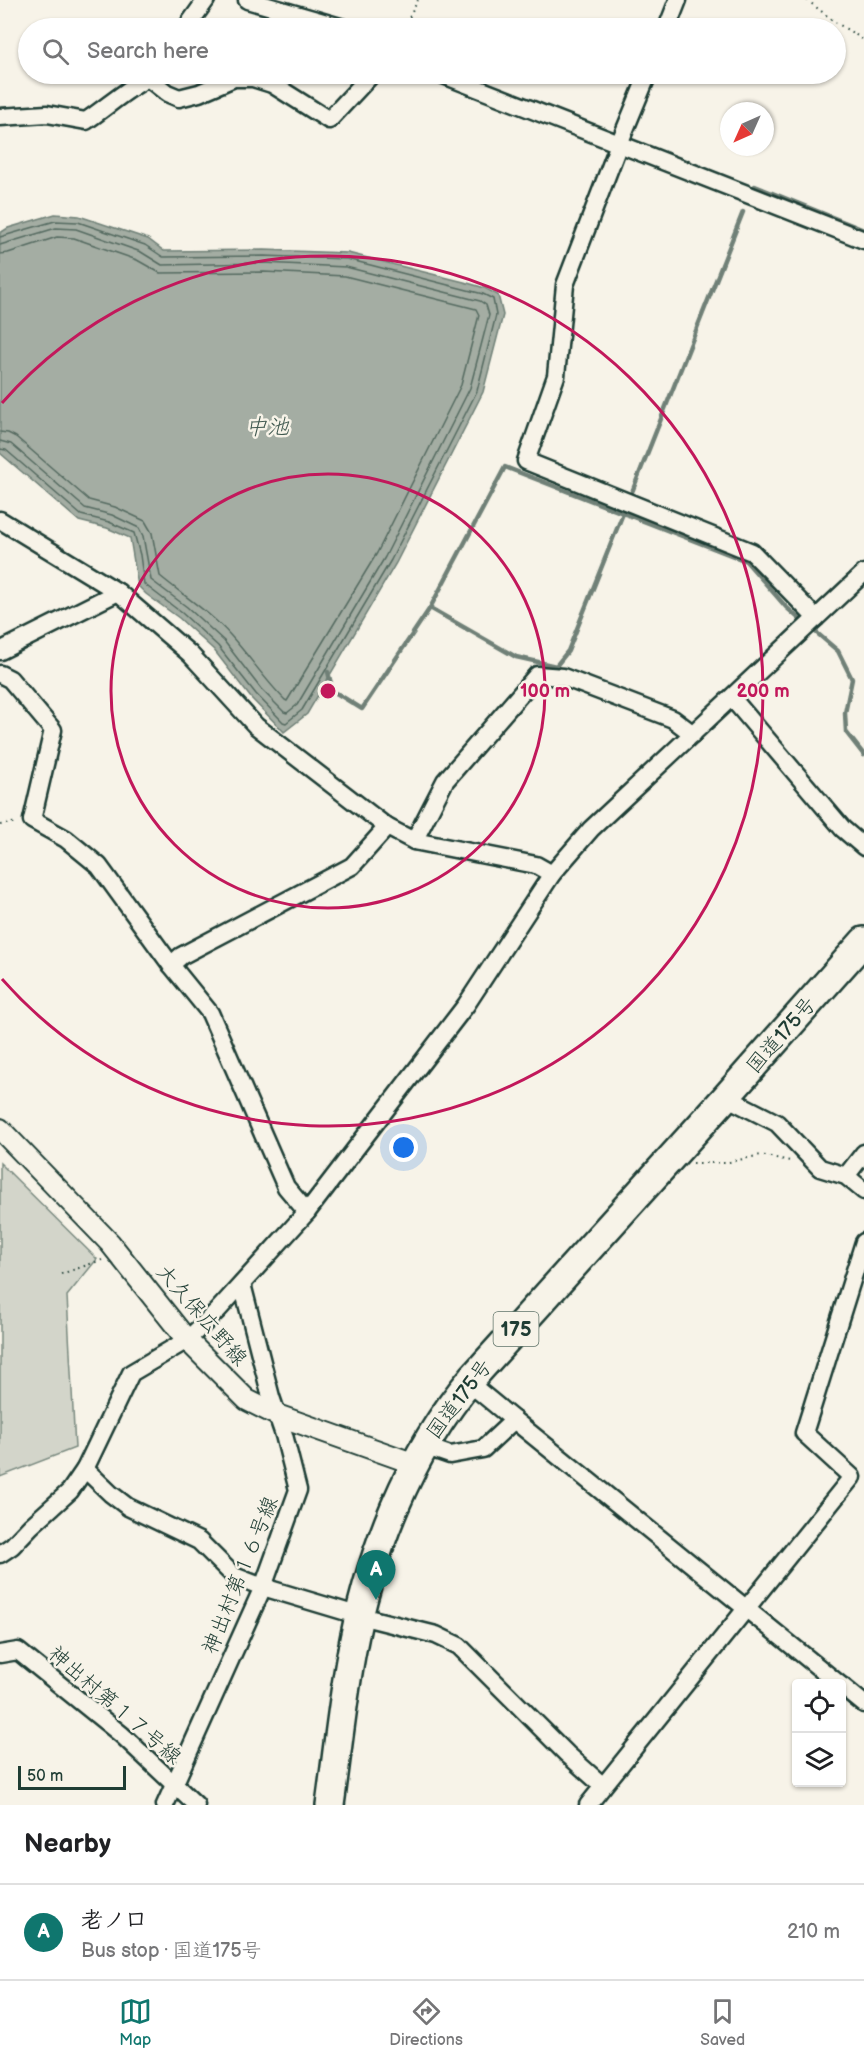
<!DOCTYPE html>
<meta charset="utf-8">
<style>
:root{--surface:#fff;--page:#f2f2f2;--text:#202124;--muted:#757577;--line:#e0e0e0;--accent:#0f766e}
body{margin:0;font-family:"Balsamiq Sans","Klee One",sans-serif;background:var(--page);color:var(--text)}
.controls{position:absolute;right:18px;bottom:18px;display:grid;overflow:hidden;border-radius:6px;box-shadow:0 2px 4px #0004}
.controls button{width:54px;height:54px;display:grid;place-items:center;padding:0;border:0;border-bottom:2px solid var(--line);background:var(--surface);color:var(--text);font:30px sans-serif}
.compass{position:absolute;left:720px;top:102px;width:54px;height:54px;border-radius:50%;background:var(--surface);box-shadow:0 2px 4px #0004;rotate:225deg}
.scale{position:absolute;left:18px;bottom:15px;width:108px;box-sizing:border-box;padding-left:6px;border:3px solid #1f3d34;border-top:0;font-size:16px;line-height:21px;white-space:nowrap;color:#1f3d34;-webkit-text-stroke:4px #f7f3e8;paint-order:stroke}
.you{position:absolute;left:404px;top:1148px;width:21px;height:21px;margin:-15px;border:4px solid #fff;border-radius:50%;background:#1a73e8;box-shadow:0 0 0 9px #1a73e833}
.badge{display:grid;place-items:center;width:39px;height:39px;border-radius:50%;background:var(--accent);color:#fff;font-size:20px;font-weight:700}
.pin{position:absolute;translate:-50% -50px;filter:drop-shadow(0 2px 3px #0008)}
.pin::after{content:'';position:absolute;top:32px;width:21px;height:18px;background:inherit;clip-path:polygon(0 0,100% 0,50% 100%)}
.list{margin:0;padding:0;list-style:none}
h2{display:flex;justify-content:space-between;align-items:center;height:78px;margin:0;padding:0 24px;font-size:26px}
h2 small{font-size:20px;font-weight:400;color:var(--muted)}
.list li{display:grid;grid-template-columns:39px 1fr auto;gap:18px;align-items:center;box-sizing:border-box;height:96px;padding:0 24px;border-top:2px solid var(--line)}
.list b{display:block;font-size:22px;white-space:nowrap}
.list p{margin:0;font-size:20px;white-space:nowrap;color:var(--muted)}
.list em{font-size:20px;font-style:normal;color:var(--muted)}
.icon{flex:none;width:33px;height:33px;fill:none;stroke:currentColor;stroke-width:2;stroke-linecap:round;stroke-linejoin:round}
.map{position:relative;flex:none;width:864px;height:1805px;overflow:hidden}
.search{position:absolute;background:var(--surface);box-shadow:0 2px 4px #0004;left:18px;right:18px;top:18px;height:66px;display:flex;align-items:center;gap:15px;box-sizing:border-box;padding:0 21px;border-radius:33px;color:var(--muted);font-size:22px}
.sheet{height:174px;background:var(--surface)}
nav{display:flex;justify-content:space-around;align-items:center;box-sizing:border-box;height:84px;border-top:2px solid var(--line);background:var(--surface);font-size:16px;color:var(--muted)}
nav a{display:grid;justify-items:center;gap:3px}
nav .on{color:var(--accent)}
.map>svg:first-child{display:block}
.green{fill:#d3d5ca;stroke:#79897f;stroke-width:1.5}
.water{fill:#a4ada3;stroke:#6f8077;stroke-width:1.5}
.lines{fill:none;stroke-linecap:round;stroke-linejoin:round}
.shore{stroke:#546a60;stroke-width:1.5}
.stream{stroke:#6f8077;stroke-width:4.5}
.minor-casing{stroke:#1f3d34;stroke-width:21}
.tertiary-casing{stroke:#1f3d34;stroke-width:24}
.trunk-casing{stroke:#1f3d34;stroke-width:32}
.path{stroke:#1f3d34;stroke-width:2;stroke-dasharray:1.5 4.5;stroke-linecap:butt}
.minor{stroke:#f7f3e8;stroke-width:16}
.tertiary{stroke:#f7f3e8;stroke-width:20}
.trunk{stroke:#f7f3e8;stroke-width:27}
.ring{fill:none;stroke:#c2185b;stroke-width:3}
.labels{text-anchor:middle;stroke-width:5;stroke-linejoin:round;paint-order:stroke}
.shield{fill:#f7f3e8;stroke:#60746a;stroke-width:1.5}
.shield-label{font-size:20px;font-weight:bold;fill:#1f3d34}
.street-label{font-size:21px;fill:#1f3d34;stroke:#f7f3e8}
.water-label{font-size:22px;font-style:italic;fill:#405950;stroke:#f7f3e8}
.centre{fill:#c2185b;stroke:#f7f3e8;stroke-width:3}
.ring-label{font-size:18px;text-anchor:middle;font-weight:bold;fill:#c2185b;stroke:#f7f3e8;stroke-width:5;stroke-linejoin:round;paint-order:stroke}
</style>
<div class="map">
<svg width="864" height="1805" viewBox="0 0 864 1805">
<rect width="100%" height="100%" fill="#f7f3e8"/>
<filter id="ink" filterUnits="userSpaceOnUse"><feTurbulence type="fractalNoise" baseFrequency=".0167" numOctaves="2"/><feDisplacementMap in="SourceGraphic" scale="12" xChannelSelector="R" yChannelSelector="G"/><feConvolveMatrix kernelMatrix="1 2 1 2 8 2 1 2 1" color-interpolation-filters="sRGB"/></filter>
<g filter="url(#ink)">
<!-- green -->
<path class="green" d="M 0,1163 L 97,1259 L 67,1296 L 75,1448 L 0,1477 Z"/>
<!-- water -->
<path class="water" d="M 55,214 L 79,216 L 148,239 L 164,251 L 264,250 L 348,253 L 464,282 L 485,288 L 498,295 L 503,315 L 483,392 L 396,563 L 307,714 L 284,732 L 251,698 L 214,650 L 179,618 L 146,594 L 138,586 L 130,538 L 107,528 L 79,521 L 0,453 L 0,233 L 8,228 Z"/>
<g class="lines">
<!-- shore -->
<g class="shore">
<path d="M 0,237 L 55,221 L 78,222 L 145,245 L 163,257 L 264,256 L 347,259 L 483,294 L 493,299 L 496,315 L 477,391 L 391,560 L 302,710 L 286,723 L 283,722 L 256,694 L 218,646 L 182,613 L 144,584 L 140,555 L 134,533 L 109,522 L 81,515 L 6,450 L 0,449"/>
<path d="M 0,245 L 56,228 L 76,229 L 141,252 L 162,265 L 264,263 L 346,267 L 480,301 L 486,305 L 489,315 L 470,388 L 385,557 L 297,705 L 287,713 L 284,712 L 261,689 L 224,641 L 187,607 L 151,580 L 143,536 L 139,528 L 112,515 L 85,508 L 11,444 L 0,441"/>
<path d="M 0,254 L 8,253 L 57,237 L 74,238 L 137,260 L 160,273 L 264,272 L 345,276 L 476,309 L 479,315 L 461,385 L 377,553 L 287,701 L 285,700 C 265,680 250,657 231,636 C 210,612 184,596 160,576 L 152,533 L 145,521 L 115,507 L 89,500 L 16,437 L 8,433 L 0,432"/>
</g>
<!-- stream -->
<g class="stream">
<path d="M 753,190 L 755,186 L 864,230"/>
<path d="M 632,492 L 743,212"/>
<path d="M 430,608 L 516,657 L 556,666 L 568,651 L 624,511"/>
<path d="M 811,628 L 838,651 L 852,679 L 845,713 L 846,732 L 864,755"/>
<path d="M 328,672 L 333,691 L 362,709 L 430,608 L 505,467 L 746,561 L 786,607 L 804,623"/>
</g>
<!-- minor casing -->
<g class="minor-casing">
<g id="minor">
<path d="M 247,0 L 344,28"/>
<path d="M 186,28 L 206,0"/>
<path d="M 667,28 L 678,0"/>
<path d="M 441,74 L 864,240"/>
<path d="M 648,74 L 619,144 L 565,285 L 556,376 L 526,461 L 752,552 L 816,618"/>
<path d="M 0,117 L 47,114 L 86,121 C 107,107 125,90 148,78 L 167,93 L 179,98 L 199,93 L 234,78 L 253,78 L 272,84 L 329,120 L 372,74"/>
<path d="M 0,520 L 118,592 L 190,654 L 256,726 L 387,827 L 414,841 L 536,865 L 552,874"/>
<path d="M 0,651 L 118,592"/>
<path d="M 0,674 L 10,679 L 53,730 L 32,820 L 66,839 L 99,866 L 171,965 L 210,1013 L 286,1187 L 307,1212"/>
<path d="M 732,698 L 843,829 L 864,847"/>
<path d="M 414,841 L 445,781 L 537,675 L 563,677 L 673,719 L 693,734"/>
<path d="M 171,965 L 181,956 L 352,866 L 387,827"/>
<path d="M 726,1097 L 777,1123 L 820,1168 L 846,1176 L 864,1191"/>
<path d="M 846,1176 L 864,1153"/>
<path d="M 468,1382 L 514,1420"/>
<path d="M 424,1446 L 450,1455 L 483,1449 L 514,1420 L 839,1684"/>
<path d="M 85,1469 L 111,1494 L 128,1507 L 199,1541 L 234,1576 L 263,1587 L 360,1616 L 436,1635 L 459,1646 L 567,1754 L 603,1786"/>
<path d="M 0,1554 L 12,1546 L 31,1526 L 70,1491 L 85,1469 L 131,1373 L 187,1340 L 218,1310 L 307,1212 L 466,1005 L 552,874 L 591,829 L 864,573"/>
<path d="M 0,1654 L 18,1651 L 122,1735 L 196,1805"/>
<path d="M 842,1686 L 864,1704"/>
<path d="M 165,1805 L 263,1587 L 298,1490 L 284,1435 L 271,1397 L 242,1284"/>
<path d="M 588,1805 L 852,1477 L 804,1433 L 864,1242"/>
</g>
</g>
<!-- tertiary casing -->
<g class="tertiary-casing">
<path id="tertiary" d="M 0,1129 L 110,1243 L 187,1340 L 247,1400 L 277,1415 L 415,1464"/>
</g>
<!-- trunk casing -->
<g class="trunk-casing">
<path id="trunk" d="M 330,1805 C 337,1755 342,1705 351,1655 C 369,1556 408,1454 473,1377 L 726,1097 L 864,941"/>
</g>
<!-- path -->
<g class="path">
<path d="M 807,0 L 835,22 L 864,40"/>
<path d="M 404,28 L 418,0"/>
<path d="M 0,825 L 17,822"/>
<path d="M 693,1163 L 725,1163 L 761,1155 L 790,1161"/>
<path d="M 61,1274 L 102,1260"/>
</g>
<!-- minor -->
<use href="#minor" class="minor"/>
<!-- tertiary -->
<use href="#tertiary" class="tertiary"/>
<!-- trunk -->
<use href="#trunk" class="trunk"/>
</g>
</g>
<!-- distance rings -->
<g class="ring">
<circle cx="328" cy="691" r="217"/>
<path d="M2 403A435 435 0 1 1 2 979"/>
</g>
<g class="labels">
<!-- shield labels -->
<rect class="shield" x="493.5" y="1312" width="45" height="34" rx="4.5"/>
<g class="shield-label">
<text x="516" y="1336">175</text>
</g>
<!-- street labels -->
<g class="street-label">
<text transform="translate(781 1035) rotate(-49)" y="7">国道175号</text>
<text transform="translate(202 1315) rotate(49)" y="7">大久保広野線</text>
<text transform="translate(459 1399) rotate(-53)" y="7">国道175号</text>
<text transform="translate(240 1575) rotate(-68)" y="7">神出村第１６号線</text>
<text transform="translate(115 1705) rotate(41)" y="7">神出村第１７号線</text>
</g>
<!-- water labels -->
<g class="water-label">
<text x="267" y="434">中池</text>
</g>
</g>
<circle cx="328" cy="691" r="9" class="centre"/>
<g class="ring-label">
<text x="545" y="697">100 m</text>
<text x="763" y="697">200 m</text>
</g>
</svg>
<div class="controls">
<button><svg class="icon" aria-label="locate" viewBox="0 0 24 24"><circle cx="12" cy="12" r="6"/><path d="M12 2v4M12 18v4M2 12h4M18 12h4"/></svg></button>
<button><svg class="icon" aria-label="layers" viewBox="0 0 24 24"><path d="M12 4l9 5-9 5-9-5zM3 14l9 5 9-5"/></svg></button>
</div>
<svg class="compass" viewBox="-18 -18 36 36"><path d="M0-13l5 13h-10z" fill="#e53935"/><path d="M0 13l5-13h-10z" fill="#757577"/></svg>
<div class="scale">50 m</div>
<div class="you"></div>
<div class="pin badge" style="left:376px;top:1600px">A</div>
<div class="search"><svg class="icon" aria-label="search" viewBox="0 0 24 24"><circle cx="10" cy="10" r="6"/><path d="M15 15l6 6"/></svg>Search here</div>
</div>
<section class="sheet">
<h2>Nearby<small></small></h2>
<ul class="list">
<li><span class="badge">A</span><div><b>老ノ口</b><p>Bus stop · 国道175号</p></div><em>210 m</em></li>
</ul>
</section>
<nav>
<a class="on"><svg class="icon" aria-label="map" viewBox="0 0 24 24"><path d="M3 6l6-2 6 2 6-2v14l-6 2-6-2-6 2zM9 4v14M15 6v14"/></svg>Map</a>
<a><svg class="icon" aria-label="directions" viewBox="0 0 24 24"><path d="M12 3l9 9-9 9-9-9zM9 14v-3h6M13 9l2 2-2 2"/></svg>Directions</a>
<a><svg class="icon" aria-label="saved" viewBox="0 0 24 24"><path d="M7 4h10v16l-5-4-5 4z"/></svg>Saved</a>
</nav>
